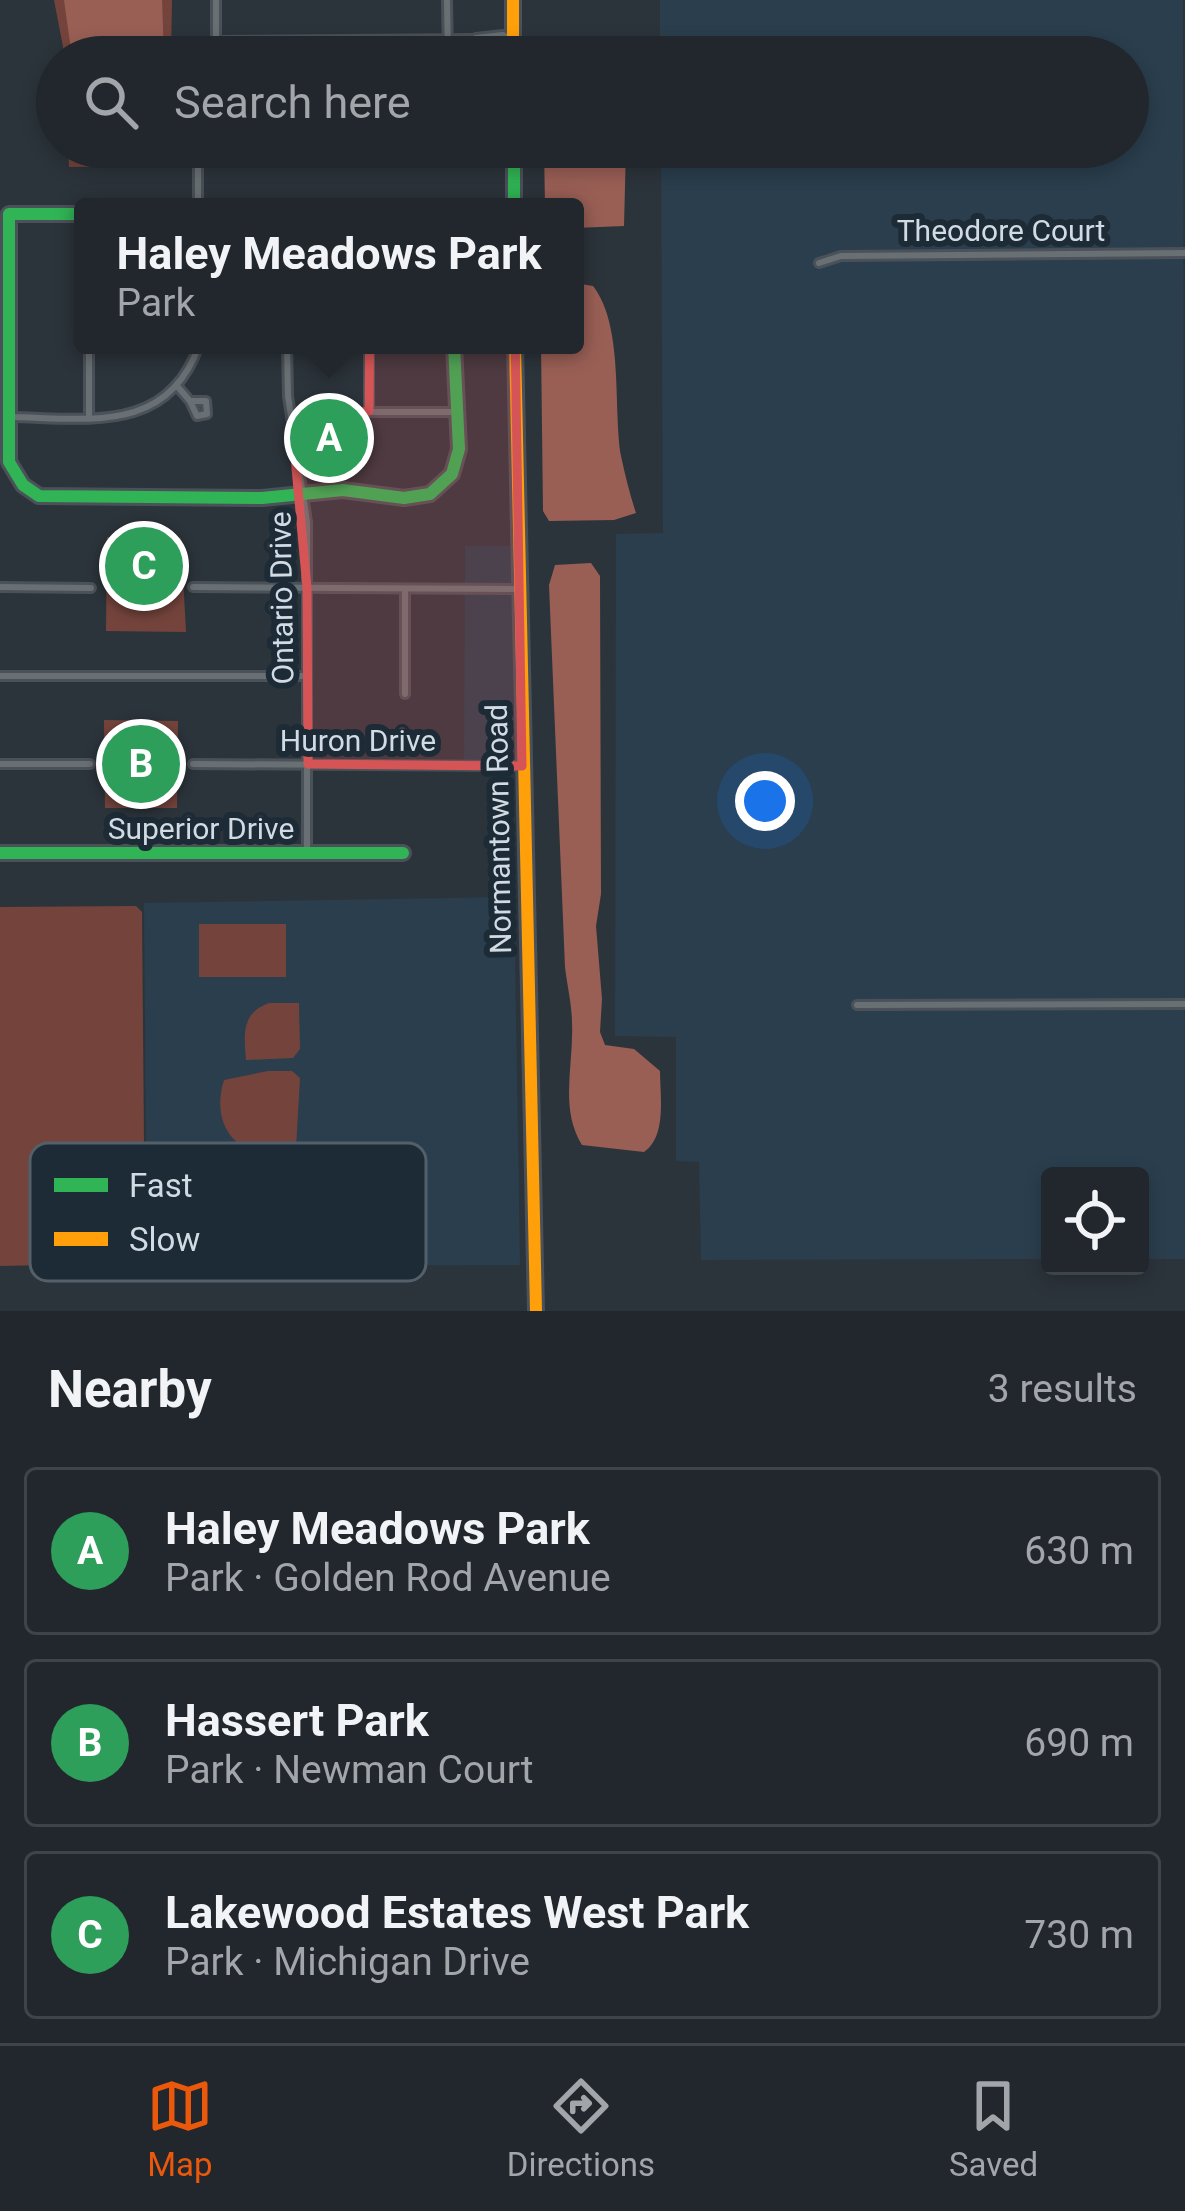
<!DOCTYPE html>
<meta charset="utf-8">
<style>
:root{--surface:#21272c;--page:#2d3338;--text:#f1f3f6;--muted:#a2a5a9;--line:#3e4448;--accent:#ea580c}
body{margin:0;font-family:Roboto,sans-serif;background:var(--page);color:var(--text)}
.controls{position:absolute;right:36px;bottom:36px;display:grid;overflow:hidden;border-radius:12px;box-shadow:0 6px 18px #0003}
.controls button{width:108px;height:108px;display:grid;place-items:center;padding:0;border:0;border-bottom:3px solid var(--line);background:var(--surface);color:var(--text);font:60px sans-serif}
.you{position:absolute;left:765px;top:801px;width:42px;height:42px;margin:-30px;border:9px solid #fff;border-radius:50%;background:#1a73e8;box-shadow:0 0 0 18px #1a73e833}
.badge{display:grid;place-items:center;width:78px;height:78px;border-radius:50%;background:var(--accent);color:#fff;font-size:39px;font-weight:700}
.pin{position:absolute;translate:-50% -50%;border:6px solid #fff;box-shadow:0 3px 12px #0006}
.popup{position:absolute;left:74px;top:198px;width:510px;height:156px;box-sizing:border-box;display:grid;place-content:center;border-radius:12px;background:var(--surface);filter:drop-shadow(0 3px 9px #0005);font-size:39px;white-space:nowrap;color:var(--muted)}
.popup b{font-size:45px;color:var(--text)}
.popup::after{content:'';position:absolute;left:50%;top:100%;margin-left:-24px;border:24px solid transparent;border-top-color:var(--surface)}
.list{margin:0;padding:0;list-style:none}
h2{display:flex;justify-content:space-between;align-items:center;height:156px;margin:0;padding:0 48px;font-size:51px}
h2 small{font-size:39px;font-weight:400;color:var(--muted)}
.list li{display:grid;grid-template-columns:78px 1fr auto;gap:36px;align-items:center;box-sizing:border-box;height:168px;margin:0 24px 24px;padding:0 24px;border:3px solid var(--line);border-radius:12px}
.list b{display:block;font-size:45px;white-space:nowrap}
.list p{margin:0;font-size:39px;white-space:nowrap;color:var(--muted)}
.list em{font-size:39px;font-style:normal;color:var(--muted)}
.icon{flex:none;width:66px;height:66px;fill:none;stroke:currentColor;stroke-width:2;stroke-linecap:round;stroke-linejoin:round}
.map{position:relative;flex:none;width:1185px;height:1311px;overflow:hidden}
.search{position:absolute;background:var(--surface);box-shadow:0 6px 18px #0003;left:36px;right:36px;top:36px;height:132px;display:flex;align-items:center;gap:30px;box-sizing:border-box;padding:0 42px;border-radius:66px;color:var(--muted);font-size:45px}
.sheet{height:732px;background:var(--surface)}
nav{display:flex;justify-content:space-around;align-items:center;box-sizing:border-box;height:168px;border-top:3px solid var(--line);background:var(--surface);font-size:33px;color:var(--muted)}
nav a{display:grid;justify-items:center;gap:6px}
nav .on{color:var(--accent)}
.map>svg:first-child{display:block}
.built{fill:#2a3e4d}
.green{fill:#74443c}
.water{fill:#995f55}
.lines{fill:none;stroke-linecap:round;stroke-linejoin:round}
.street-casing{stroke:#4b5158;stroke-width:12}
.fast-casing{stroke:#4b5158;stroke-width:18}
.slow-casing{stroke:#4b5158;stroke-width:18}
.street{stroke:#697074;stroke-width:6}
.fast{stroke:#30b455;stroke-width:12}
.slow{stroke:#ff9f0a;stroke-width:12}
.marked{fill:#d55557;fill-opacity:0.2;stroke:#d55557;stroke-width:9;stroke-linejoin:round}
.labels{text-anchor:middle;stroke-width:12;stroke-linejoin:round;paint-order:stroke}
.street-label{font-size:30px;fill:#d2dbe3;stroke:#1c2b36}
.key{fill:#1c2b36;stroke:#53606a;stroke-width:3}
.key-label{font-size:33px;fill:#d2dbe3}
</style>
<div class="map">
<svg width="1185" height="1311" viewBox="0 0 1185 1311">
<rect width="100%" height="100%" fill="#2c343b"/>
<!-- built -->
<g class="built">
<path d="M 660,0 L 1183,0 L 1185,1259 L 1140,1259 L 1140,1176 L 1050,1176 L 1050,1259 L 701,1260 L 699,1162 L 676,1161 L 676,1037 L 615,1036 L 616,534 L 663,533 L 661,147 L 1128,147 L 1128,57 L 660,57 Z"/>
<path d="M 465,546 L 514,546 L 513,756 L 464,763 Z"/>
<path d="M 514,897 L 520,1265 L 147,1266 L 144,903 Z"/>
</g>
<!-- green -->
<g class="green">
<path d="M 54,0 L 172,0 L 171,57 L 65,57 Z"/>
<path d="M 68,147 L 171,147 L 171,166 L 69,167 Z"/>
<path d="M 352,422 L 356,446 L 307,454 L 302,430 Z"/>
<path d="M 107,537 L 181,538 L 186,632 L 106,631 Z"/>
<path d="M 104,720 L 178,721 L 177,808 L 105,808 Z"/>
<path d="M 136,906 L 142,912 L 145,1263 L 0,1266 L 0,907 Z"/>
<rect x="199" y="924" width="87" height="53"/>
<path d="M 269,1003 L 299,1003 L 300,1049 L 293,1058 L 246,1060 C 244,1035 241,1013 269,1003 Z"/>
<path d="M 268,1071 L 292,1071 L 300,1078 L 296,1148 C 245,1167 208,1131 224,1080 Z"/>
</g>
<!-- water -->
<g class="water">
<path d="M 64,0 L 162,0 L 164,57 L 72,57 Z"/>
<path d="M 544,147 L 626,147 L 624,226 L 575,228 L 575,207 L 545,207 Z"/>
<path d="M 575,283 L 593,286 C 624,326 613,407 621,456 C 625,475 630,495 636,513 L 614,520 L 549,521 L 543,511 L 541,345 L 575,345 Z"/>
<path d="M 591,563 L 600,576 L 601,894 L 596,926 L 602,999 L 600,1032 L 605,1045 L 634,1049 L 660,1071 C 660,1096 667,1136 644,1152 L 582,1145 C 559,1108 574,1064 572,1023 C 572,1005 567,985 565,967 L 549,585 L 555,565 Z"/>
</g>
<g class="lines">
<!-- street casing -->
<g class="street-casing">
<g id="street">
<path d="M 216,0 L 216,57"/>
<path d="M 447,0 L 448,57"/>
<path d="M 476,38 L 503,35 L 513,39"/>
<path d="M 216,41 L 473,39 L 503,43 L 513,39"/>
<path d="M 198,207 L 198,163 L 206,147"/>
<path d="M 819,263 L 841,256 L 1185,253"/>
<path d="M 89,345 L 89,418"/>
<path d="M 287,345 L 288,396 L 307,522 L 307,853"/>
<path d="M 369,345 L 369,412"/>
<path d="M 177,386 L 190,401 L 197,416 L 207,414 L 206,401 L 190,401"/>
<path d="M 9,417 C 86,418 168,435 199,345"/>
<path d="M 292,424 L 369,412 L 459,412"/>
<path d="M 0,587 L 91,588"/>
<path d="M 193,587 L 518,589"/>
<path d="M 0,676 L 307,676"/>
<path d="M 405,694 L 405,589"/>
<path d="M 0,764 L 90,764"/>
<path d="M 193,764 L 522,766"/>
<path d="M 857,1005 L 1185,1004"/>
</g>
</g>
<!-- fast casing -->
<g class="fast-casing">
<g id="fast">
<path d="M 514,147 L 514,207"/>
<path d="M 83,214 L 9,214 L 9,462 L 23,485 L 39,496 L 262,498 L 343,490 L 404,498 L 430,494 L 452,474 L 459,449 L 454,345"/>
<path d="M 0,853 L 403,853"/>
</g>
</g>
<!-- slow casing -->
<g class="slow-casing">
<g id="slow">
<path d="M 513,0 L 513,57"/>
<path d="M 515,345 L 536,1311"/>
</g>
</g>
<!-- street -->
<use href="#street" class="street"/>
<!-- fast -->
<use href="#fast" class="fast"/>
<!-- slow -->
<use href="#slow" class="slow"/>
</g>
<!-- marked area -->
<path class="marked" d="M 389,219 L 477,272 L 514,269 L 522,766 L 308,764 L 307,588 L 292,424 L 369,411 L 370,287 Z"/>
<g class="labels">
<!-- street labels -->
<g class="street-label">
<text x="1001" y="241">Theodore Court</text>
<text transform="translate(282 598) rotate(-91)" y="10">Ontario Drive</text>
<text x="358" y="751">Huron Drive</text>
<text x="201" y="839">Superior Drive</text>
<text transform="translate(499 829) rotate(-91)" y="10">Normantown Road</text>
</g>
</g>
<!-- legend -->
<rect x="30" y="1143" width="396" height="138" rx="18" class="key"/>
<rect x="54" y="1178" width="54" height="14" fill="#30b455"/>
<rect x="54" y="1232" width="54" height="14" fill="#ff9f0a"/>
<g class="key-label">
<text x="129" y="1197">Fast</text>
<text x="129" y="1251">Slow</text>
</g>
</svg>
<div class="controls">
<button><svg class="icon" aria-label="locate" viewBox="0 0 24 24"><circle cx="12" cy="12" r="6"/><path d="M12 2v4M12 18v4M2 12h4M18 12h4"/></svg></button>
</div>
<div class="you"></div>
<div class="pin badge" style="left:329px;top:438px;background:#2e9e5b">A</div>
<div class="popup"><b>Haley Meadows Park</b>Park</div>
<div class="pin badge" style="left:141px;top:764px;background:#2e9e5b">B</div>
<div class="pin badge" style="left:144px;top:566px;background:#2e9e5b">C</div>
<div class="search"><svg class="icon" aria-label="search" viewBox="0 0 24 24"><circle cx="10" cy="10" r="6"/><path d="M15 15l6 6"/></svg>Search here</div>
</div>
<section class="sheet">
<h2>Nearby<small>3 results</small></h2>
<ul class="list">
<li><span class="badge" style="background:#2e9e5b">A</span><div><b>Haley Meadows Park</b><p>Park · Golden Rod Avenue</p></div><em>630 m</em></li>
<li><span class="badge" style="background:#2e9e5b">B</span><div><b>Hassert Park</b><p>Park · Newman Court</p></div><em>690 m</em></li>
<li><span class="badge" style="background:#2e9e5b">C</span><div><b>Lakewood Estates West Park</b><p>Park · Michigan Drive</p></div><em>730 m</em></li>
</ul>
</section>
<nav>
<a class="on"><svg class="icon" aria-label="map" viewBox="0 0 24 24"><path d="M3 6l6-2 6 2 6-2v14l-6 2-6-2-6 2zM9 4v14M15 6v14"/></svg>Map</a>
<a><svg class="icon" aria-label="directions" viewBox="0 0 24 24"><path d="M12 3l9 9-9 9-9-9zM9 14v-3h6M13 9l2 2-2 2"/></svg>Directions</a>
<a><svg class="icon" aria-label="saved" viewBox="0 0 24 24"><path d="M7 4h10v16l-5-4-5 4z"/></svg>Saved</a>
</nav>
